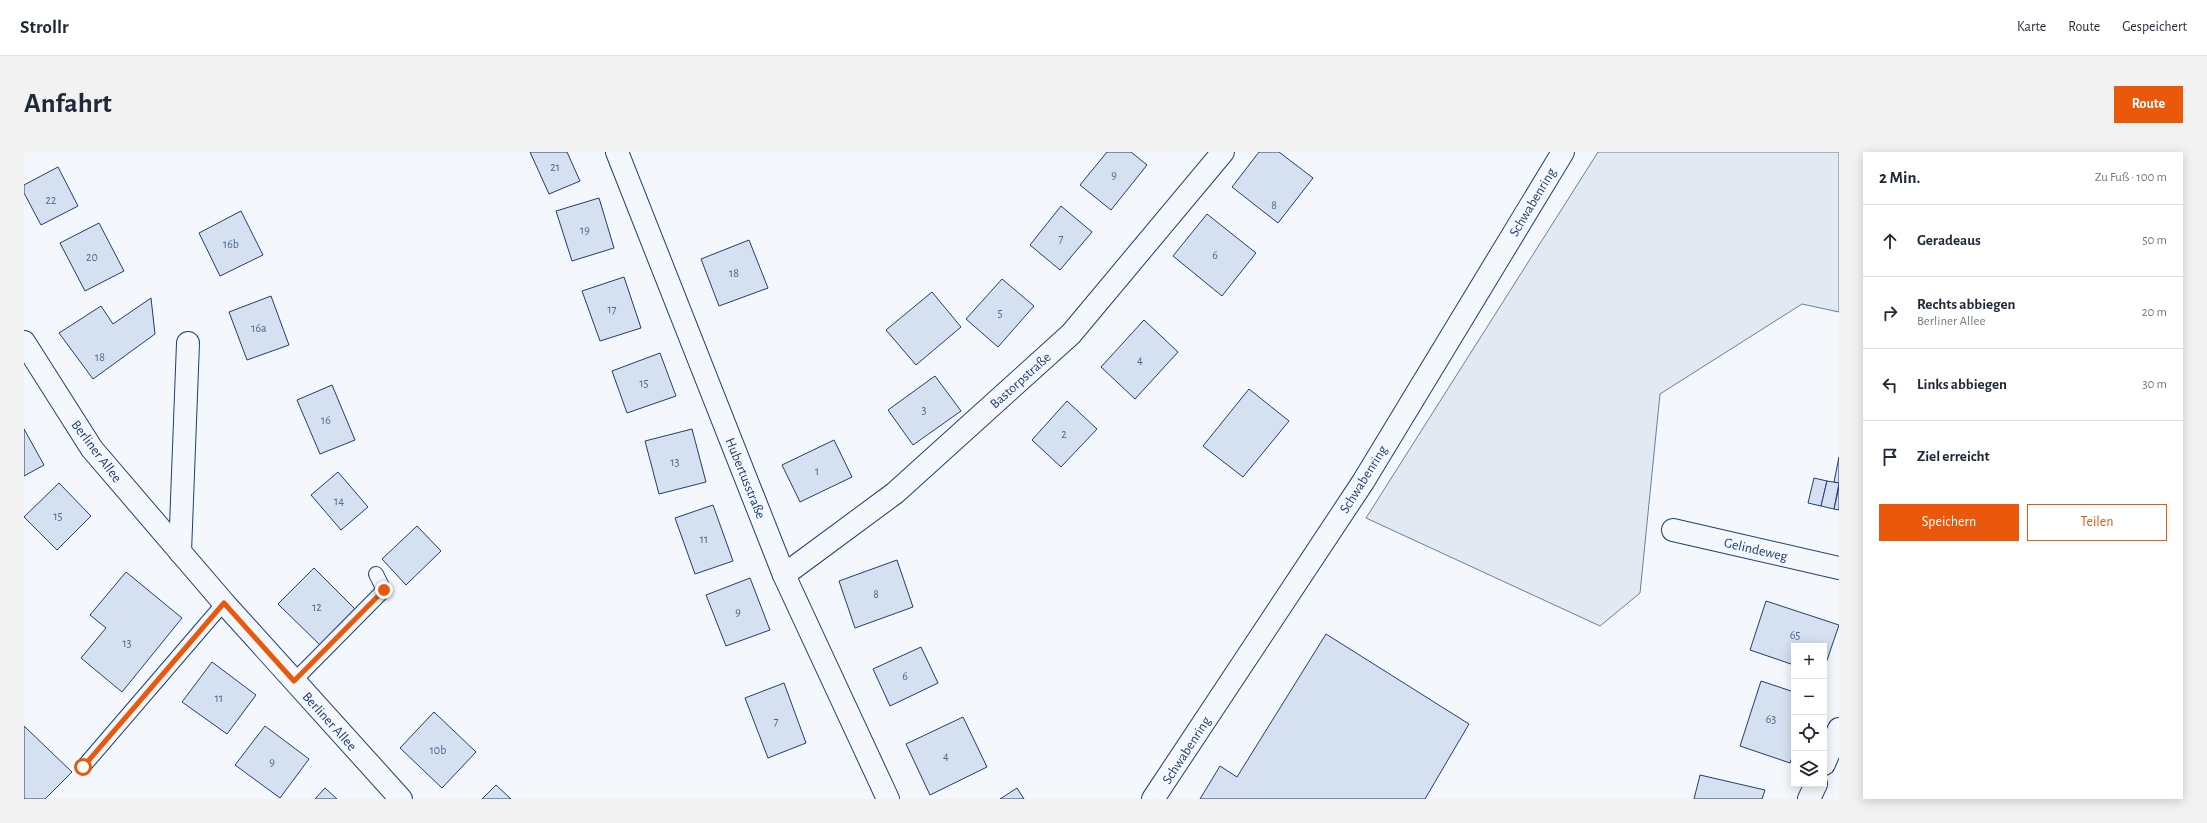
<!DOCTYPE html>
<html lang="de">
<meta charset="utf-8">
<style>
:root{--surface:#fff;--page:#f2f2f3;--text:#1f2937;--muted:#747a83;--line:#e0e1e3;--accent:#ea580c}
body{margin:0;font-family:"Alegreya Sans",sans-serif;background:var(--page);color:var(--text)}
.controls{position:absolute;right:12px;bottom:12px;display:grid;overflow:hidden;border-radius:0px;box-shadow:0 2px 10px #0003}
.controls button{width:36px;height:36px;display:grid;place-items:center;padding:0;border:0;border-bottom:1px solid var(--line);background:var(--surface);color:var(--text);font:20px sans-serif}
.stop{position:absolute;width:12px;height:12px;margin:-9px;border:3px solid #ea580c;border-radius:50%;background:#fff}
.stop.end{background:#ea580c;border-color:#fff;box-shadow:0 1px 4px #0008}
.list{margin:0;padding:0;list-style:none}
h2{display:flex;justify-content:space-between;align-items:center;height:52px;margin:0;padding:0 16px;font-size:17px}
h2 small{font-size:13px;font-weight:400;color:var(--muted)}
.list li{display:grid;grid-template-columns:26px 1fr auto;gap:12px;align-items:center;box-sizing:border-box;height:72px;padding:0 16px;border-top:1px solid var(--line)}
.list b{display:block;font-size:15px;white-space:nowrap}
.list p{margin:0;font-size:13px;white-space:nowrap;color:var(--muted)}
.list em{font-size:13px;font-style:normal;color:var(--muted)}
.actions{display:flex;gap:8px;padding:12px 16px}
.actions a{flex:1;padding:9px 0;border:1px solid var(--accent);border-radius:0px;text-align:center;font-size:14px;color:var(--accent)}
.actions .main{background:var(--accent);color:#fff}
.icon{flex:none;width:22px;height:22px;fill:none;stroke:currentColor;stroke-width:2;stroke-linecap:round;stroke-linejoin:round}
.map{position:relative;flex:none;width:1815px;height:647px;overflow:hidden;border-radius:0px}
header{display:flex;align-items:center;gap:24px;box-sizing:border-box;height:56px;padding:0 20px;background:var(--surface);border-bottom:1px solid var(--line)}
header strong{font-size:19px}
nav{display:flex;gap:22px;margin-inline-start:auto;font-size:14px}
.intro{display:flex;align-items:center;justify-content:space-between;box-sizing:border-box;height:96px;padding:0 24px}
h1{margin:0;font-size:28px}
.button{padding:10px 18px;border-radius:0px;background:var(--accent);color:#fff;font-size:14px;font-weight:700}
main{display:flex;gap:24px;padding:0 24px}
aside{flex:1;background:var(--surface);border-radius:0px;box-shadow:0 2px 10px #0003}
.map>svg:first-child{display:block}
.green{fill:#e3e9f0;stroke:#687fa3}
.building{fill:#d5e0f0;stroke:#1d3f73}
.lines{fill:none;stroke-linecap:round;stroke-linejoin:round}
.service-casing{stroke:#1d3f73;stroke-width:16}
.minor-casing{stroke:#1d3f73;stroke-width:24}
.tertiary-casing{stroke:#1d3f73;stroke-width:24}
.service{stroke:#f4f7fb;stroke-width:14}
.minor{stroke:#f4f7fb;stroke-width:22}
.tertiary{stroke:#f4f7fb;stroke-width:22}
.route{stroke:#ea580c;stroke-width:5}
.labels{text-anchor:middle;stroke-width:3;stroke-linejoin:round;paint-order:stroke}
.number-label{font-size:12px;fill:#4b6792}
.street-label{font-size:14px;fill:#1d3f73;stroke:#f4f7fb}
</style>
<header>
<strong>Strollr</strong>
<nav><a>Karte</a><a>Route</a><a>Gespeichert</a></nav>
</header>
<div class="intro"><h1>Anfahrt</h1><a class="button">Route</a></div>
<main>
<div class="map">
<svg width="1815" height="647" viewBox="0 0 1815 647">
<rect width="100%" height="100%" fill="#f4f7fb"/>
<!-- green -->
<path class="green" d="M 1574,0 L 1815,0 L 1815,160 L 1778,152 L 1636,242 L 1616,441 L 1576,474 L 1342,366 Z"/>
<!-- building -->
<g class="building">
<path d="M 506,0 L 543,0 L 556,29 L 525,42 Z"/>
<path d="M 1083,0 L 1107,0 L 1123,13 L 1087,58 L 1056,33 Z"/>
<path d="M 1235,0 L 1255,0 L 1289,26 L 1254,71 L 1208,35 Z"/>
<path d="M 34,15 L 54,54 L 17,73 L 0,41 L 0,33 Z"/>
<path d="M 575,46 L 590,96 L 548,109 L 532,59 Z"/>
<path d="M 1037,54 L 1068,80 L 1036,118 L 1006,93 Z"/>
<path d="M 217,59 L 239,103 L 196,124 L 175,81 Z"/>
<path d="M 1183,62 L 1232,101 L 1198,144 L 1149,104 Z"/>
<path d="M 75,71 L 100,119 L 61,139 L 36,91 Z"/>
<path d="M 725,88 L 744,136 L 695,154 L 677,107 Z"/>
<path d="M 600,125 L 617,176 L 576,189 L 558,139 Z"/>
<path d="M 978,127 L 1010,154 L 974,195 L 942,167 Z"/>
<path d="M 908,140 L 937,175 L 892,213 L 862,178 Z"/>
<path d="M 247,144 L 265,193 L 223,208 L 205,160 Z"/>
<path d="M 127,146 L 131,182 L 69,227 L 35,181 L 77,154 L 89,172 Z"/>
<path d="M 1120,168 L 1154,200 L 1111,247 L 1077,215 Z"/>
<path d="M 636,201 L 652,244 L 603,261 L 588,219 Z"/>
<path d="M 911,224 L 937,259 L 889,293 L 864,258 Z"/>
<path d="M 308,233 L 331,288 L 296,302 L 273,248 Z"/>
<path d="M 1225,237 L 1265,269 L 1219,325 L 1179,294 Z"/>
<path d="M 1043,249 L 1073,277 L 1037,315 L 1008,288 Z"/>
<path d="M 0,277 L 20,313 L 0,324 Z"/>
<path d="M 668,277 L 682,330 L 635,342 L 621,289 Z"/>
<path d="M 810,288 L 828,325 L 776,350 L 758,313 Z"/>
<path d="M 1815,305 L 1815,331 L 1810,330 Z"/>
<path d="M 314,320 L 344,355 L 317,378 L 287,343 Z"/>
<path d="M 1790,326 L 1803,329 L 1797,354 L 1784,351 Z"/>
<path d="M 1803,329 L 1815,331 L 1810,357 L 1797,354 Z"/>
<path d="M 35,331 L 67,364 L 33,398 L 0,365 Z"/>
<path d="M 1815,335 L 1815,358 L 1810,357 Z"/>
<path d="M 689,353 L 709,409 L 671,422 L 651,366 Z"/>
<path d="M 393,374 L 417,399 L 382,433 L 358,407 Z"/>
<path d="M 873,408 L 889,455 L 831,476 L 815,429 Z"/>
<path d="M 290,416 L 332,458 L 296,493 L 254,452 Z"/>
<path d="M 102,420 L 158,466 L 98,540 L 57,506 L 82,476 L 66,463 Z"/>
<path d="M 726,426 L 746,478 L 702,494 L 682,443 Z"/>
<path d="M 1742,449 L 1815,473 L 1800,517 L 1800,494 L 1770,494 L 1770,513 L 1726,498 Z"/>
<path d="M 1302,482 L 1445,572 L 1401,647 L 1176,647 L 1196,614 L 1213,625 Z"/>
<path d="M 897,495 L 914,531 L 866,554 L 849,517 Z"/>
<path d="M 188,510 L 232,543 L 203,582 L 158,550 Z"/>
<path d="M 1737,529 L 1770,540 L 1770,600 L 1766,611 L 1716,594 Z"/>
<path d="M 760,531 L 782,591 L 744,606 L 721,546 Z"/>
<path d="M 410,560 L 452,600 L 418,636 L 376,596 Z"/>
<path d="M 939,565 L 963,615 L 906,643 L 882,592 Z"/>
<path d="M 0,574 L 48,620 L 21,647 L 0,647 Z"/>
<path d="M 241,574 L 285,607 L 256,646 L 211,613 Z"/>
<path d="M 1676,623 L 1741,638 L 1738,647 L 1670,647 Z"/>
<path d="M 472,633 L 487,647 L 458,647 Z"/>
<path d="M 301,636 L 313,647 L 291,647 Z"/>
<path d="M 993,636 L 1000,647 L 976,647 Z"/>
</g>
<g class="lines">
<!-- service casing -->
<g class="service-casing">
<g id="service">
<path d="M 270,529 L 360,438 L 352,422"/>
<path d="M 59,615 L 200,451"/>
</g>
</g>
<!-- minor casing -->
<g class="minor-casing">
<g id="minor">
<path d="M 593,0 L 760,423 L 864,647"/>
<path d="M 0,190 L 68,297 L 200,451 L 377,647"/>
<path d="M 1649,378 L 1815,416"/>
<path d="M 156,400 L 164,191"/>
<path d="M 760,423 L 871,341 L 1047,182 L 1199,0"/>
<path d="M 1800,612 L 1815,577"/>
<path d="M 1785,647 L 1792,632"/>
</g>
</g>
<!-- tertiary casing -->
<g class="tertiary-casing">
<path id="tertiary" d="M 1129,647 L 1339,330 L 1539,0"/>
</g>
<!-- service -->
<use href="#service" class="service"/>
<!-- minor -->
<use href="#minor" class="minor"/>
<!-- tertiary -->
<use href="#tertiary" class="tertiary"/>
</g>
<g class="lines">
<!-- route -->
<path class="route" d="M 59,615 L 200,451 L 270,529 L 360,438"/>
</g>
<g class="labels">
<!-- number labels -->
<g class="number-label">
<text x="531" y="19">21</text>
<text x="1090" y="27">9</text>
<text x="27" y="52">22</text>
<text x="1250" y="57">8</text>
<text x="561" y="82">19</text>
<text x="1037" y="90">7</text>
<text x="207" y="96">16b</text>
<text x="1191" y="107">6</text>
<text x="68" y="109">20</text>
<text x="710" y="125">18</text>
<text x="588" y="161">17</text>
<text x="976" y="165">5</text>
<text x="235" y="180">16a</text>
<text x="76" y="209">18</text>
<text x="1116" y="212">4</text>
<text x="620" y="235">15</text>
<text x="900" y="262">3</text>
<text x="302" y="272">16</text>
<text x="1040" y="286">2</text>
<text x="651" y="314">13</text>
<text x="793" y="323">1</text>
<text x="315" y="353">14</text>
<text x="34" y="368">15</text>
<text x="680" y="391">11</text>
<text x="852" y="446">8</text>
<text x="293" y="459">12</text>
<text x="714" y="464">9</text>
<text x="1771" y="487">65</text>
<text x="103" y="495">13</text>
<text x="881" y="528">6</text>
<text x="195" y="550">11</text>
<text x="1747" y="571">63</text>
<text x="752" y="573">7</text>
<text x="414" y="602">10b</text>
<text x="922" y="608">4</text>
<text x="248" y="614">9</text>
</g>
<!-- street labels -->
<g class="street-label">
<text transform="translate(1508 50) rotate(-59)" y="5">Schwabenring</text>
<text transform="translate(996 228) rotate(-42)" y="5">Bastorpstraße</text>
<text transform="translate(73 299) rotate(53)" y="5">Berliner Allee</text>
<text transform="translate(722 326) rotate(68)" y="5">Hubertusstraße</text>
<text transform="translate(1339 327) rotate(-58)" y="5">Schwabenring</text>
<text transform="translate(1732 397) rotate(13)" y="5">Gelindeweg</text>
<text transform="translate(306 569) rotate(48)" y="5">Berliner Allee</text>
<text transform="translate(1162 598) rotate(-57)" y="5">Schwabenring</text>
</g>
</g>
</svg>
<div class="controls">
<button>+</button>
<button>−</button>
<button><svg class="icon" aria-label="locate" viewBox="0 0 24 24"><circle cx="12" cy="12" r="6"/><path d="M12 2v4M12 18v4M2 12h4M18 12h4"/></svg></button>
<button><svg class="icon" aria-label="layers" viewBox="0 0 24 24"><path d="M12 4l9 5-9 5-9-5zM3 14l9 5 9-5"/></svg></button>
</div>
<div class="stop" style="left:59px;top:615px"></div>
<div class="stop end" style="left:360px;top:438px"></div>
</div>
<aside>
<h2>2 Min.<small>Zu Fuß · 100 m</small></h2>
<ul class="list">
<li><svg class="icon" aria-label="ahead" viewBox="0 0 24 24"><path d="M12 20V5M6 11l6-6 6 6"/></svg><div><b>Geradeaus</b></div><em>50 m</em></li>
<li><svg class="icon" aria-label="right" viewBox="0 0 24 24"><path d="M7 20v-9h11M14 6l5 5-5 5"/></svg><div><b>Rechts abbiegen</b><p>Berliner Allee</p></div><em>20 m</em></li>
<li><svg class="icon" aria-label="left" viewBox="0 0 24 24"><path d="M17 20v-9H6M10 6l-5 5 5 5"/></svg><div><b>Links abbiegen</b></div><em>30 m</em></li>
<li><svg class="icon" aria-label="arrive" viewBox="0 0 24 24"><path d="M6 21V4h12l-3 4 3 4H6"/></svg><div><b>Ziel erreicht</b></div></li>
</ul>
<div class="actions"><a class="main">Speichern</a><a>Teilen</a></div>
</aside>
</main>
